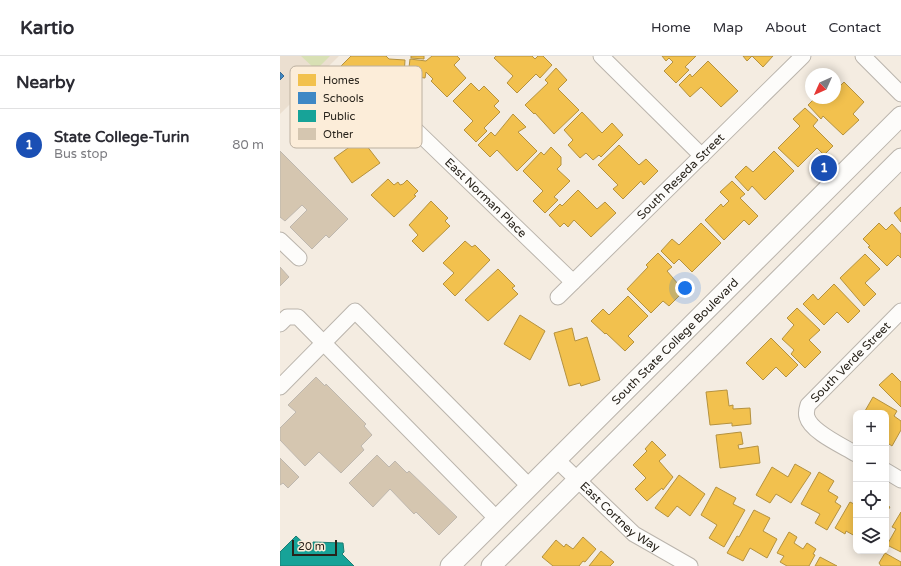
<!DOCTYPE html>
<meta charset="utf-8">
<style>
:root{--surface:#fff;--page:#f7f7f7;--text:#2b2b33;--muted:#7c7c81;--line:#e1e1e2;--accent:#6f6960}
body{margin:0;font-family:"Varela Round",sans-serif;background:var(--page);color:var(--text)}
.controls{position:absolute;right:12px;bottom:12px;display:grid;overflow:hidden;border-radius:8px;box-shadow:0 2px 10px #0003}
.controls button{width:36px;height:36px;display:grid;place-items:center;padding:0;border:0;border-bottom:1px solid var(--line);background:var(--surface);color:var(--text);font:20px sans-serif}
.compass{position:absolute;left:525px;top:12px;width:36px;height:36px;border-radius:50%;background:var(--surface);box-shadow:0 2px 10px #0003;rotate:225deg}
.scale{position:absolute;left:12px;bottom:10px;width:45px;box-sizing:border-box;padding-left:4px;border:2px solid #28231b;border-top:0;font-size:11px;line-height:14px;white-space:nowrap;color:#28231b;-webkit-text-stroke:3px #fcedd9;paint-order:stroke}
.you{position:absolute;left:405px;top:232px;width:14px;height:14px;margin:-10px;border:3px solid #fff;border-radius:50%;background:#1a73e8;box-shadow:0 0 0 6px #1a73e833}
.badge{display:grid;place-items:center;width:26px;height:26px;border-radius:50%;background:var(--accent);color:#fff;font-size:13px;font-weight:700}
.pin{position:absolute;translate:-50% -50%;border:2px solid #fff;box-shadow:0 1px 4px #0006}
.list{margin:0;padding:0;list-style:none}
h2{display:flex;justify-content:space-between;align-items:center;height:52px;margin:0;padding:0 16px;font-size:17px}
h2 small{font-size:13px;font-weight:400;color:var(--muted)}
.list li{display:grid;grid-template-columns:26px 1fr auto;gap:12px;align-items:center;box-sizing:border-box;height:72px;padding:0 16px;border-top:1px solid var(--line)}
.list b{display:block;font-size:15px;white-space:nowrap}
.list p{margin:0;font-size:13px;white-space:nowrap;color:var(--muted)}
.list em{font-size:13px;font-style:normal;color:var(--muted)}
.icon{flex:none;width:22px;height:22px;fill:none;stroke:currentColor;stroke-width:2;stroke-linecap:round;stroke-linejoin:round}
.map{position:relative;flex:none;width:621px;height:510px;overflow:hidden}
header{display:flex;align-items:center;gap:24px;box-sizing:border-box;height:56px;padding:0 20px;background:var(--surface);border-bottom:1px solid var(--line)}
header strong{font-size:19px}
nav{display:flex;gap:22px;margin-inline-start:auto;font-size:14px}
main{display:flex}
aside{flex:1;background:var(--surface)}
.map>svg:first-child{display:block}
.education{fill:#ebdfd0}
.green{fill:#d8e0b4}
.homes{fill:#f2c14e;stroke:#b5923f}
.schools{fill:#3f88c5;stroke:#386a92}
.public{fill:#17a398;stroke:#1c7d72}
.building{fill:#d5c6b0;stroke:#beb7ae}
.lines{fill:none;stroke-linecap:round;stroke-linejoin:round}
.minor-casing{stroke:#bab4ac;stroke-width:17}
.major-casing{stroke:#bab4ac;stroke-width:21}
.minor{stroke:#fdfcfa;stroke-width:15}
.major{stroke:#fdfcfa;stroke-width:19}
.labels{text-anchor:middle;stroke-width:4;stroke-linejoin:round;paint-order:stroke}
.street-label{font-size:12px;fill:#28231b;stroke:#fcedd9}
.key{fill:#fcedd9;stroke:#bcb0a0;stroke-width:1}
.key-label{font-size:11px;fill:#28231b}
</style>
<header>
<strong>Kartio</strong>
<nav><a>Home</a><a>Map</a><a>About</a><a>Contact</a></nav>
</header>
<main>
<aside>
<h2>Nearby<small></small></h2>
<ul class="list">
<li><span class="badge" style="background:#1a4fb4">1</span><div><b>State College-Turin</b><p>Bus stop</p></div><em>80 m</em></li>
</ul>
</aside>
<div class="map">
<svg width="621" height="510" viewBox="0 0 621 510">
<rect width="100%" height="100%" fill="#f4ece1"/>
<!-- education -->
<path class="education" d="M 0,0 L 59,0 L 0,58 Z"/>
<!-- green -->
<path class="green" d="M 21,0 L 50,0 L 36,14 Z"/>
<!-- homes -->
<g class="homes">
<path d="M 71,0 L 106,0 L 109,3 L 125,4 L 124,20 L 107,19 L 107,13 L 104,13 L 84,33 L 61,10 Z"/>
<path d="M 131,0 L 144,0 L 144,3 L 131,2 Z"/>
<path d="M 152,0 L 177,0 L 180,3 L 174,9 L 186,22 L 167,41 L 151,25 L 153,23 L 146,16 L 145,22 L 128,20 L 130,3 L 146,5 Z"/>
<path d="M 216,0 L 252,0 L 255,3 L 258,0 L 263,0 L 272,9 L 260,22 L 256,18 L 237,37 L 227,27 L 233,20 L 214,2 Z"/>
<path d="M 382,0 L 416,0 L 405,11 L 409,14 L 396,27 L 384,15 L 393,6 L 389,2 L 386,5 Z"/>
<path d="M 463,0 L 493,0 L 483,11 L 472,0 L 467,5 Z"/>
<path d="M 428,5 L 458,35 L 441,51 L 421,31 L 410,41 L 399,29 L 410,18 L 412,21 Z"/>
<path d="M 276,12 L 287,24 L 278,33 L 299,54 L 274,78 L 255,57 L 254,58 L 245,49 L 268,27 L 265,24 Z"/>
<path d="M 564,26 L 584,46 L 573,58 L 579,64 L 563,79 L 543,60 L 541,63 L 528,49 L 535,42 L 546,44 L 555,42 L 555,35 Z"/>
<path d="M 191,27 L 199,35 L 204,30 L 219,45 L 214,50 L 220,56 L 204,72 L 207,75 L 196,86 L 184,74 L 193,65 L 173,45 Z"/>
<path d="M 525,52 L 538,64 L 533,70 L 553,90 L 544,99 L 537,92 L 518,111 L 498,92 L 520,70 L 513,63 Z"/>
<path d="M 302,56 L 322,77 L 332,67 L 343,79 L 321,101 L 319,99 L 313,104 L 306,97 L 300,102 L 288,89 L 293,84 L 284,74 Z"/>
<path d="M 233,58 L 246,71 L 238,76 L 257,95 L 237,115 L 217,94 L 210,101 L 198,89 L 211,76 L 215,80 Z"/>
<path d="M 78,85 L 80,87 L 83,85 L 100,107 L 72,127 L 54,102 Z"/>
<path d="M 339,89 L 359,109 L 366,103 L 378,115 L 364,129 L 361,125 L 343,143 L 333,133 L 338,129 L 318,109 Z"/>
<path d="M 271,91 L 281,101 L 281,109 L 277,113 L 290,125 L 274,141 L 278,144 L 265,157 L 253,145 L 263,135 L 243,115 L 261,96 L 264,99 Z"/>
<path d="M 494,95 L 514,115 L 485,144 L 472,130 L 468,135 L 455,121 L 466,110 L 473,116 Z"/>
<path d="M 108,123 L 114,129 L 118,126 L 120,129 L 123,128 L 127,124 L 138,135 L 134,139 L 136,140 L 114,161 L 91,139 Z"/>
<path d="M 452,125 L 465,138 L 460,142 L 478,160 L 469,169 L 464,164 L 444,184 L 425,164 L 441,148 L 443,151 L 449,145 L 440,136 Z"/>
<path d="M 298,134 L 317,153 L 325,146 L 336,157 L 311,181 L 294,164 L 288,171 L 284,167 L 280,171 L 269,159 L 280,148 L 282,150 Z"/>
<path d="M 151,145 L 168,162 L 165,165 L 170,170 L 143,196 L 132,185 L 138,179 L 129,169 Z"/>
<path d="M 621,151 L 621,166 L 614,157 Z"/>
<path d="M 421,167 L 441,187 L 412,216 L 399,203 L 394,208 L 381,195 L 392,183 L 399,189 Z"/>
<path d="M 599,167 L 606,174 L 612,168 L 621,178 L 621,202 L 618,199 L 607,210 L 588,191 L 590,190 L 583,183 Z"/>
<path d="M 185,185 L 192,191 L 195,189 L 210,204 L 175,240 L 163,228 L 174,217 L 163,207 Z"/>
<path d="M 378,197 L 392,211 L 387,215 L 404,235 L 389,250 L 383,245 L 371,257 L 347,233 L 368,211 L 366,209 Z"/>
<path d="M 585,198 L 600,213 L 585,227 L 596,238 L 584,250 L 560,222 Z"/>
<path d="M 218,213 L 235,230 L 232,232 L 238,238 L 208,265 L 185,244 Z"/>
<path d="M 554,228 L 580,255 L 568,267 L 557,256 L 544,269 L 523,248 L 533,238 L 538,244 Z"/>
<path d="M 348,240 L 368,260 L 348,280 L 354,286 L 345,295 L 326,277 L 325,278 L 311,265 L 323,253 L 329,259 Z"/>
<path d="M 517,252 L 540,274 L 529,284 L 541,296 L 525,312 L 511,298 L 514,294 L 502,283 L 514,269 L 507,262 Z"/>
<path d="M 240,259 L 265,275 L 250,304 L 224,288 Z"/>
<path d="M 292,272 L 295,285 L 307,281 L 320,324 L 301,330 L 300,327 L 289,330 L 274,277 Z"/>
<path d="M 491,282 L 518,309 L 506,321 L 496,311 L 483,324 L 466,307 Z"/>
<path d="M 612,317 L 621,326 L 621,351 L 599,329 Z"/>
<path d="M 447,334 L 449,350 L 453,349 L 453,353 L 470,352 L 471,368 L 452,370 L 452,367 L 430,369 L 426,336 Z"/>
<path d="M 593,341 L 617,355 L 614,360 L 621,365 L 621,374 L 612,390 L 606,386 L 606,357 L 588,357 L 585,355 Z"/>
<path d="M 461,376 L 463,388 L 458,389 L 459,393 L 478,390 L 480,407 L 440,412 L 436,379 Z"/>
<path d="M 372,385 L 386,399 L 379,405 L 393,421 L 383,434 L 382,432 L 367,445 L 355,433 L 366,422 L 353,409 L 367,395 L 365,393 Z"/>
<path d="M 515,408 L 531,417 L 511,447 L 496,438 L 490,447 L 476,439 L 492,411 L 508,421 Z"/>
<path d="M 539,416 L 554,425 L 548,435 L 558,441 L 555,446 L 561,450 L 547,474 L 535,467 L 540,458 L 521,448 Z"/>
<path d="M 399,419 L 425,438 L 410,460 L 397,450 L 388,461 L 375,452 Z"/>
<path d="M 436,431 L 456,442 L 453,448 L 465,454 L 444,491 L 429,482 L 437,469 L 421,459 Z"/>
<path d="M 570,446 L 576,449 L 575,480 L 566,475 L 565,478 L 555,472 Z"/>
<path d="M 606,449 L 610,451 L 606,457 Z"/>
<path d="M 474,454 L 490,462 L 483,475 L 497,483 L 487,502 L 470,492 L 463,505 L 447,497 L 457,480 L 459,481 Z"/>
<path d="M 621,456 L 621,496 L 607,489 L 616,473 L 612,471 Z"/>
<path d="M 509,476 L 517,481 L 514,487 L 523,493 L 527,487 L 536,493 L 533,498 L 535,499 L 529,510 L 507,510 L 500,506 L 504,500 L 497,497 Z"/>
<path d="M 303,481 L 316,493 L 305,506 L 303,505 L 299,510 L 273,510 L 262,501 L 276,484 L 284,491 L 286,488 L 293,493 Z"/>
<path d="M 321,495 L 334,506 L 330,510 L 309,510 Z"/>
<path d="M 605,497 L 621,506 L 621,510 L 601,510 L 599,507 Z"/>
<path d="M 540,501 L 557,510 L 535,510 Z"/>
</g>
<!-- schools -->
<path class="schools" d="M 0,16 L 4,20 L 0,24 Z"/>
<!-- public -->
<path class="public" d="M 16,480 L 32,495 L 33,493 L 33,486 L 63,487 L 64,496 L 62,498 L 74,510 L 0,510 L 0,496 Z"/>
<!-- building -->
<g class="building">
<path d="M 0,95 L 68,163 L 49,182 L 46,179 L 32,193 L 10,171 L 27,154 L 22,149 L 5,165 L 0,161 Z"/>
<path d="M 0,211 L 9,221 L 0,230 Z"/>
<path d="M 36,321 L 45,330 L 46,328 L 86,368 L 84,370 L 92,379 L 81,390 L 84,394 L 61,417 L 39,396 L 25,410 L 0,384 L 0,372 L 16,356 L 8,349 Z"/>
<path d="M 97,399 L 109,411 L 115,405 L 127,417 L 129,415 L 177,461 L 159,479 L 136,456 L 134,458 L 110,433 L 93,451 L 69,427 Z"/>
<path d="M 0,402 L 19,421 L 8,432 L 3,427 L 0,429 Z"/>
</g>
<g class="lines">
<!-- minor casing -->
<g class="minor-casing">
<g id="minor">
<path d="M 321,0 L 422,100"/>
<path d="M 583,0 L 621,38"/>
<path id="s1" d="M 118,57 L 293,226"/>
<path d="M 0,184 L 19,202"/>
<path id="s2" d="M 278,241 L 523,0"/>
<path d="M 0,268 L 7,261 L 18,261 L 217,463"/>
<path d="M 0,331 L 75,255 L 250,431"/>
<path id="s3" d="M 576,398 C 563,390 531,376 527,361 C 526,358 527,352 528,349 L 621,255"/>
<path id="s4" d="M 277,404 L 354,478 L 410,510"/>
<path d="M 606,415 L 621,424"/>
</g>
</g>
<!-- major casing -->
<g class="major-casing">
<g id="major">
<path id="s5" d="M 170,510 L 621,60"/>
<path d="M 211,510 L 621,102"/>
</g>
</g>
<!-- minor -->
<use href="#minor" class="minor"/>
<!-- major -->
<use href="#major" class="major"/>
</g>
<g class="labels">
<!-- street labels -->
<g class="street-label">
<text dy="4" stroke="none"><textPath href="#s2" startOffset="172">South Reseda Street</textPath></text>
<text dy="4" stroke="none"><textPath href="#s1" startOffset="122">East Norman Place</textPath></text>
<text dy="4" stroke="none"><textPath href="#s5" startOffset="318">South State College Boulevard</textPath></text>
<text dy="4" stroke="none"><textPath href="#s3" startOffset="135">South Verde Street</textPath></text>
<text dy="4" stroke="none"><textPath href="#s4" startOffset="85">East Cortney Way</textPath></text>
</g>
</g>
<!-- legend -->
<rect x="10" y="10" width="132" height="82" rx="6" class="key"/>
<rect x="18" y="18" width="18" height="12" fill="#f2c14e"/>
<rect x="18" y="36" width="18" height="12" fill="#3f88c5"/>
<rect x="18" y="54" width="18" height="12" fill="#17a398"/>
<rect x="18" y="72" width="18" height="12" fill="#d5c6b0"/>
<g class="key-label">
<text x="43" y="28">Homes</text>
<text x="43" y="46">Schools</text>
<text x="43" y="64">Public</text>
<text x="43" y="82">Other</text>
</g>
</svg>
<div class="controls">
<button>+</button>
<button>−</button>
<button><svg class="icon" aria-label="locate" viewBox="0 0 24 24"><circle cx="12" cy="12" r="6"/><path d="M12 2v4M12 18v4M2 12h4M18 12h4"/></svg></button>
<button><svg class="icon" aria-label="layers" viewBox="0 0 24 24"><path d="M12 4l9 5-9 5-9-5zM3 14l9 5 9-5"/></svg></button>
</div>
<svg class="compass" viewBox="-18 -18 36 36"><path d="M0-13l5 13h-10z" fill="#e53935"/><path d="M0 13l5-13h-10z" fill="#7c7c81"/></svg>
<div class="scale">20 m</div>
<div class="you"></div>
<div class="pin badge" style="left:544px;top:112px;background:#1a4fb4">1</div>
</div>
</main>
